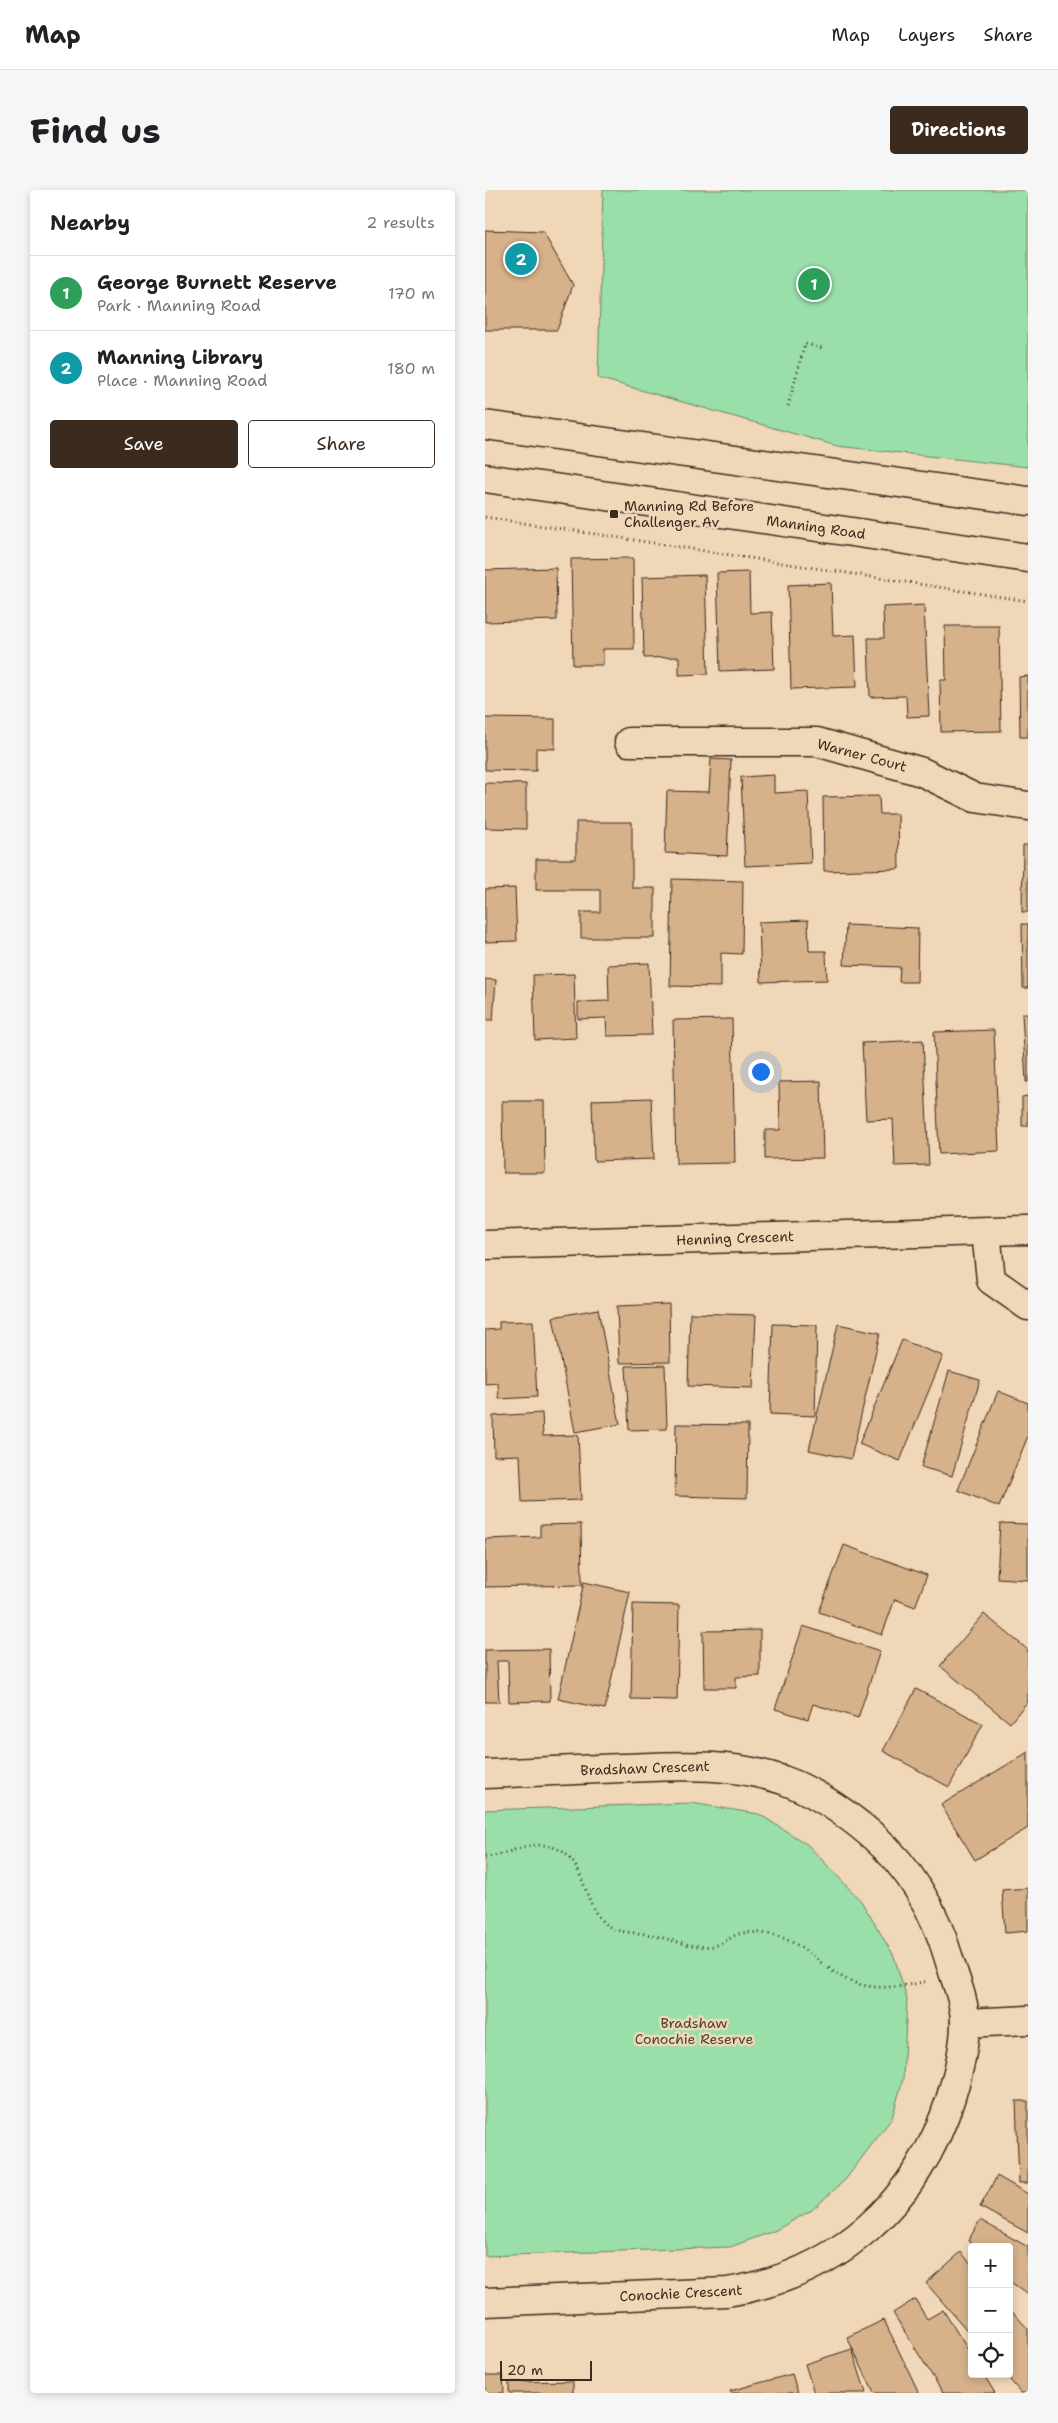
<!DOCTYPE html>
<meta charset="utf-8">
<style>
:root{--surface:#fff;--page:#f6f6f6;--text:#202124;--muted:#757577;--line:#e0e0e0;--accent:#3b2a1e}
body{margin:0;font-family:"Shantell Sans",sans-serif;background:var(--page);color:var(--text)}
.controls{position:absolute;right:15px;bottom:15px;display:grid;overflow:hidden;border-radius:5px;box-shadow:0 2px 8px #0003}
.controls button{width:45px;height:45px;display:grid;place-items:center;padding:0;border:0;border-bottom:1px solid var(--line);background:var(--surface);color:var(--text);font:25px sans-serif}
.scale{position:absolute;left:15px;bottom:12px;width:92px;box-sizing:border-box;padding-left:5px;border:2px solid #3b2a1e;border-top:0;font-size:14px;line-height:18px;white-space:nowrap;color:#3b2a1e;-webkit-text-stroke:4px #f0d7b7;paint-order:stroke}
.you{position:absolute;left:275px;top:881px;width:18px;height:18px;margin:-12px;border:4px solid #fff;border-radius:50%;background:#1a73e8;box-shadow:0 0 0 8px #1a73e833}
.badge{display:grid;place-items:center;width:32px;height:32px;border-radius:50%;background:var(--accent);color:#fff;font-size:16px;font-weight:700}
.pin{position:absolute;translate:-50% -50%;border:2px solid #fff;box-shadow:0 1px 5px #0006}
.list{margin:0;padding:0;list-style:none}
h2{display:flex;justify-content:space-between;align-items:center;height:65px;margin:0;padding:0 20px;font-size:21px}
h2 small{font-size:16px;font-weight:400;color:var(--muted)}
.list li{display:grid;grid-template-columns:32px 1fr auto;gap:15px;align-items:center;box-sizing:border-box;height:75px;padding:0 20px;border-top:1px solid var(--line)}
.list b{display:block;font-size:19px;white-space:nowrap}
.list p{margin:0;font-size:16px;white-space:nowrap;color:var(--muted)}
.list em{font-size:16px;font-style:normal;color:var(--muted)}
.actions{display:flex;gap:10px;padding:15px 20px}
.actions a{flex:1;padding:11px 0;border:1px solid var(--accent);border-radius:5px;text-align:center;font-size:18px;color:var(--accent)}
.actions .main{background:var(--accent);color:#fff}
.icon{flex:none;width:28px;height:28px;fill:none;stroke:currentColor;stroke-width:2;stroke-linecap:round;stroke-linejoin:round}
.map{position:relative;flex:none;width:543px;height:2203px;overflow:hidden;border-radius:5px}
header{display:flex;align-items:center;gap:30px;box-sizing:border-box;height:70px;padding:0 25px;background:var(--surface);border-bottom:1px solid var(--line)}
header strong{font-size:24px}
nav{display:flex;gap:28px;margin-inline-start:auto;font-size:18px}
.intro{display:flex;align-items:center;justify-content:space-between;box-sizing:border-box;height:120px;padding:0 30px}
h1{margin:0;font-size:35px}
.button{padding:12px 22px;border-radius:5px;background:var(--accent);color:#fff;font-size:18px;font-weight:700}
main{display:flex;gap:30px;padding:0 30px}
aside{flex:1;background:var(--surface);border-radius:5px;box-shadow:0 2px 8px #0003}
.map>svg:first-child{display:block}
.green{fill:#9adeaa;stroke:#6a8464}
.building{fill:#d6b18a;stroke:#3b2a1e}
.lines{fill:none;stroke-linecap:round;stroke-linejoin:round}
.minor-casing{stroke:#3b2a1e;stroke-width:31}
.primary-casing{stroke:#3b2a1e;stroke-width:31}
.path{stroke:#3b2a1e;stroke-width:3;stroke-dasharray:1 4;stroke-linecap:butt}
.minor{stroke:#f0d7b7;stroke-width:28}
.primary{stroke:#f0d7b7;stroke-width:28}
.poi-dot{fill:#3b2a1e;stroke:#f0d7b7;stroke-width:2}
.labels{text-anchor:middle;stroke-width:5;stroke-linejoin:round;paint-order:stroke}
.poi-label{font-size:14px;fill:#3b2a1e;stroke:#f0d7b7;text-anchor:start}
.street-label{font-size:14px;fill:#3b2a1e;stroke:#f0d7b7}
.park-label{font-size:14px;fill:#494533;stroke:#f0d7b7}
</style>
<header>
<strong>Map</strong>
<nav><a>Map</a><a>Layers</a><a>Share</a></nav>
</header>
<div class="intro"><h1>Find us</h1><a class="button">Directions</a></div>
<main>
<aside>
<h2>Nearby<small>2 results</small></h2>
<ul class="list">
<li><span class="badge" style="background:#2e9e5b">1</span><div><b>George Burnett Reserve</b><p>Park · Manning Road</p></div><em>170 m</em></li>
<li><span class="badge" style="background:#0f9aa8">2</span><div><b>Manning Library</b><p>Place · Manning Road</p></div><em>180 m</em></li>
</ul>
<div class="actions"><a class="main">Save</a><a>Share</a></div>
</aside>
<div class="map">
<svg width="543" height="2203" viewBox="0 0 543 2203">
<rect width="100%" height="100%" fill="#f0d7b7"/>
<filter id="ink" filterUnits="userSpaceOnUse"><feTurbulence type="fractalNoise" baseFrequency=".02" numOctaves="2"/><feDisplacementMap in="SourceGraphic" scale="10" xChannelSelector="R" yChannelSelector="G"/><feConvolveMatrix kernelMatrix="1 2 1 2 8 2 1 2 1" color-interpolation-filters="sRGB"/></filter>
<g filter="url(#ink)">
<!-- green -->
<g class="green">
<path d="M 118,0 L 543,0 L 543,277 L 352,256 L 113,188 Z"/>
<path d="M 206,1613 L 274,1624 L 323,1655 L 376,1711 L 409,1766 L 422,1809 L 418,1889 L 407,1928 L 360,1990 L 327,2020 L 289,2041 L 245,2057 L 0,2066 L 0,1620 Z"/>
</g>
<!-- building -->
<g class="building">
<path d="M 0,40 L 58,42 L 88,95 L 72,140 L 0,140 Z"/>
<path d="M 148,368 L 149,459 L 118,459 L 118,475 L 88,475 L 86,369 Z"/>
<path d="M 71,378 L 72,430 L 0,432 L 0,380 Z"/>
<path d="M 264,382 L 265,423 L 287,422 L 289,479 L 235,481 L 232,383 Z"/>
<path d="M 220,385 L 223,484 L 194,485 L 194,467 L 159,468 L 157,387 Z"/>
<path d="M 346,393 L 348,446 L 370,445 L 372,497 L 306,499 L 303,395 Z"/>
<path d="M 439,415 L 444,526 L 422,527 L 421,506 L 385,507 L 383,448 L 399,448 L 398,417 Z"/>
<path d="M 460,436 L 514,436 L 516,541 L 456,542 L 455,490 L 461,490 Z"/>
<path d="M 543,486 L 543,547 L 535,547 L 534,487 Z"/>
<path d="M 0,528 L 70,529 L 70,559 L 51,558 L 51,581 L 0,580 Z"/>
<path d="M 226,569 L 246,570 L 242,666 L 180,663 L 182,601 L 224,602 Z"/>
<path d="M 289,585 L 289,603 L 323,601 L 326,673 L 260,676 L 256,587 Z"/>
<path d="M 0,593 L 41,594 L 41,639 L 0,638 Z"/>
<path d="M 394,606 L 395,624 L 413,624 L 414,679 L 339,681 L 338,607 Z"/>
<path d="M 91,632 L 147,632 L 147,698 L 170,698 L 170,748 L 96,748 L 96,722 L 115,722 L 115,700 L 51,700 L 51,669 L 91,669 Z"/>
<path d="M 538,655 L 543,655 L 543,722 L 537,722 Z"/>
<path d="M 187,689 L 258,691 L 257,764 L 236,763 L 236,797 L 185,796 Z"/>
<path d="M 30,698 L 32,751 L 0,752 L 0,699 Z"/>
<path d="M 323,730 L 324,761 L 341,761 L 342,790 L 276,792 L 274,732 Z"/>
<path d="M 537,734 L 543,734 L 543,798 L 538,798 Z"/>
<path d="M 361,735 L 433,738 L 432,792 L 414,792 L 415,777 L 359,775 Z"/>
<path d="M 164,773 L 167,845 L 122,846 L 121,828 L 93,829 L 93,812 L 124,811 L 123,775 Z"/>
<path d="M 89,784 L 91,848 L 50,850 L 48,785 Z"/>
<path d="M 0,789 L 11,790 L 8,830 L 0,830 Z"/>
<path d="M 537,824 L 543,824 L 543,892 L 541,892 Z"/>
<path d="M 247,829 L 250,973 L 191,974 L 188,830 Z"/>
<path d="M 509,840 L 514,961 L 454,964 L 449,842 Z"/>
<path d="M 438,850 L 444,975 L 410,976 L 408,929 L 381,930 L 377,853 Z"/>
<path d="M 336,891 L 338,968 L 280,969 L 280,940 L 295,940 L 294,892 Z"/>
<path d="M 543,906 L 543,936 L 537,936 L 537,907 Z"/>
<path d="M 166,908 L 169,969 L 109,971 L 107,910 Z"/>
<path d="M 17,911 L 59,911 L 60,983 L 18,983 Z"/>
<path d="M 184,1114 L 185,1172 L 134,1173 L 132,1116 Z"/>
<path d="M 113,1119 L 135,1234 L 90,1242 L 68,1127 Z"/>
<path d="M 205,1123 L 271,1125 L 268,1198 L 203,1196 Z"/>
<path d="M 48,1131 L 52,1207 L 14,1209 L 13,1193 L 0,1194 L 0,1140 L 14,1139 L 14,1132 Z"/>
<path d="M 288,1134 L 332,1135 L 330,1226 L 285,1224 Z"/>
<path d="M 353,1134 L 395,1143 L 366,1269 L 324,1260 Z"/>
<path d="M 417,1150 L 458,1166 L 415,1271 L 374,1254 Z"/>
<path d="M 180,1175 L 182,1239 L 144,1240 L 141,1176 Z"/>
<path d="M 464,1181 L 495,1190 L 467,1286 L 436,1277 Z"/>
<path d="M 513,1201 L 543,1213 L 543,1246 L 514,1317 L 473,1300 Z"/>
<path d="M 57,1223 L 58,1246 L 93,1245 L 96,1310 L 37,1312 L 35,1265 L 9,1266 L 8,1226 Z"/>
<path d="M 191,1234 L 263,1235 L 262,1308 L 190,1306 Z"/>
<path d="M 515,1333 L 543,1334 L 543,1390 L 512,1388 Z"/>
<path d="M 96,1334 L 97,1395 L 0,1397 L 0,1349 L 55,1347 L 55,1335 Z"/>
<path d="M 359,1355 L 442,1385 L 430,1417 L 410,1409 L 397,1445 L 334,1422 Z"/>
<path d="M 99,1392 L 145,1402 L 120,1519 L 73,1509 Z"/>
<path d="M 148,1414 L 194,1415 L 192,1510 L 146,1509 Z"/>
<path d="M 499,1424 L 543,1460 L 543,1511 L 525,1533 L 455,1476 Z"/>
<path d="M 318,1436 L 395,1461 L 373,1528 L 328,1514 L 323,1529 L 290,1519 Z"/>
<path d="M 275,1440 L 275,1486 L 251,1487 L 251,1498 L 219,1498 L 218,1441 Z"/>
<path d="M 64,1459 L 65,1511 L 24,1512 L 23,1471 L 12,1471 L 14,1512 L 0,1512 L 0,1460 Z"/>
<path d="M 431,1499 L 498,1534 L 464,1597 L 398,1561 Z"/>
<path d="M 543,1562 L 543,1638 L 490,1670 L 456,1615 Z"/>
<path d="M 543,1698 L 543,1741 L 520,1743 L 517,1700 Z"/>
<path d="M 531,1911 L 543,1911 L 543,1993 L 534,1993 Z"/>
<path d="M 512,1986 L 543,2004 L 543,2043 L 495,2017 Z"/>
<path d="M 495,2030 L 543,2057 L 543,2104 L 524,2091 L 524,2057 L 496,2057 L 483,2051 Z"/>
<path d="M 476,2062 L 487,2075 L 487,2146 L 441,2093 Z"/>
<path d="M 430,2109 L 442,2129 L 458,2120 L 487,2166 L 487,2184 L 498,2184 L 510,2203 L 458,2203 L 408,2123 Z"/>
<path d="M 524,2118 L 543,2139 L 543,2203 L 536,2203 L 520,2184 L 524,2184 Z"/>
<path d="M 399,2130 L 434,2203 L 389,2203 L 362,2147 Z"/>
<path d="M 367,2159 L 381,2203 L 329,2203 L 320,2174 Z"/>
<path d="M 307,2184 L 313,2203 L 246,2203 L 245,2201 Z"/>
<path d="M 0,2185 L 18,2185 L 19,2203 L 0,2203 Z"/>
<path d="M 88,2191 L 88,2203 L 24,2203 L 24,2192 Z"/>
</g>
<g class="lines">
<!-- minor casing -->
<g class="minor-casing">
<g id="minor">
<path d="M 144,552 L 332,552 L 437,582 L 490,608 L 543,616"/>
<path d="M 501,1042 L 506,1090 L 543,1116"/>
<path d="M 0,1055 L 543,1040"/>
<path d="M 0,1584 C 46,1582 91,1580 137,1578 C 193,1576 243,1572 298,1590 C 332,1602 361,1623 388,1646 C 426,1679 450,1721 464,1769 C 470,1790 480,1810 480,1833 C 480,1858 473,1884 466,1907 C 433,2013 352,2085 242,2102 L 0,2112"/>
<path d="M 480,1833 L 543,1830"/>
</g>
</g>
<!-- primary casing -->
<g class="primary-casing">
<g id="primary">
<path d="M 0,235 L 543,311"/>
<path d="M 0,288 L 543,368"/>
</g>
</g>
<!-- path -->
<g class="path">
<path d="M 303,216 L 320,154 L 337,158"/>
<path d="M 0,327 L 543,411"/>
<path d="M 0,1667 C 18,1666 34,1656 52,1655 C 106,1654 93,1720 125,1737 C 137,1744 153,1742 166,1745 C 187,1749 207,1759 229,1756 C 237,1754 242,1750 249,1746 C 258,1741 273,1742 283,1744 C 317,1750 329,1771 357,1787 C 382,1802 414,1798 442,1791"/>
</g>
<!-- minor -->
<use href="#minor" class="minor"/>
<!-- primary -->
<use href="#primary" class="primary"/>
</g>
</g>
<!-- markers -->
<rect class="poi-dot" x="124" y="319" width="10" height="10" rx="2.5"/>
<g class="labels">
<!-- poi labels -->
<g class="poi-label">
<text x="139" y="321">Manning Rd Before<tspan x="139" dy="16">Challenger Av</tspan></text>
</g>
<!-- street labels -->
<g class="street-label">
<text transform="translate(331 337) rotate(8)" y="5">Manning Road</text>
<text transform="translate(377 565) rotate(15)" y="5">Warner Court</text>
<text transform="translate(250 1048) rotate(-2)" y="5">Henning Crescent</text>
<text transform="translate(160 1578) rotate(-2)" y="5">Bradshaw Crescent</text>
<text transform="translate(196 2103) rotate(-3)" y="5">Conochie Crescent</text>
</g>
<!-- park labels -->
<g class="park-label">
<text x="209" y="1838">Bradshaw<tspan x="209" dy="16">Conochie Reserve</tspan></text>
</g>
</g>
</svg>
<div class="controls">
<button>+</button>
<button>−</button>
<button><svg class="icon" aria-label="locate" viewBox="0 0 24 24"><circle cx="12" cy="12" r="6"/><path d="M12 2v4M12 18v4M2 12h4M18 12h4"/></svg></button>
</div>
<div class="scale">20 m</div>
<div class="you"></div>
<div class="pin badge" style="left:329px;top:94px;background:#2e9e5b">1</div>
<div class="pin badge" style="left:36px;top:69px;background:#0f9aa8">2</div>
</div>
</main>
